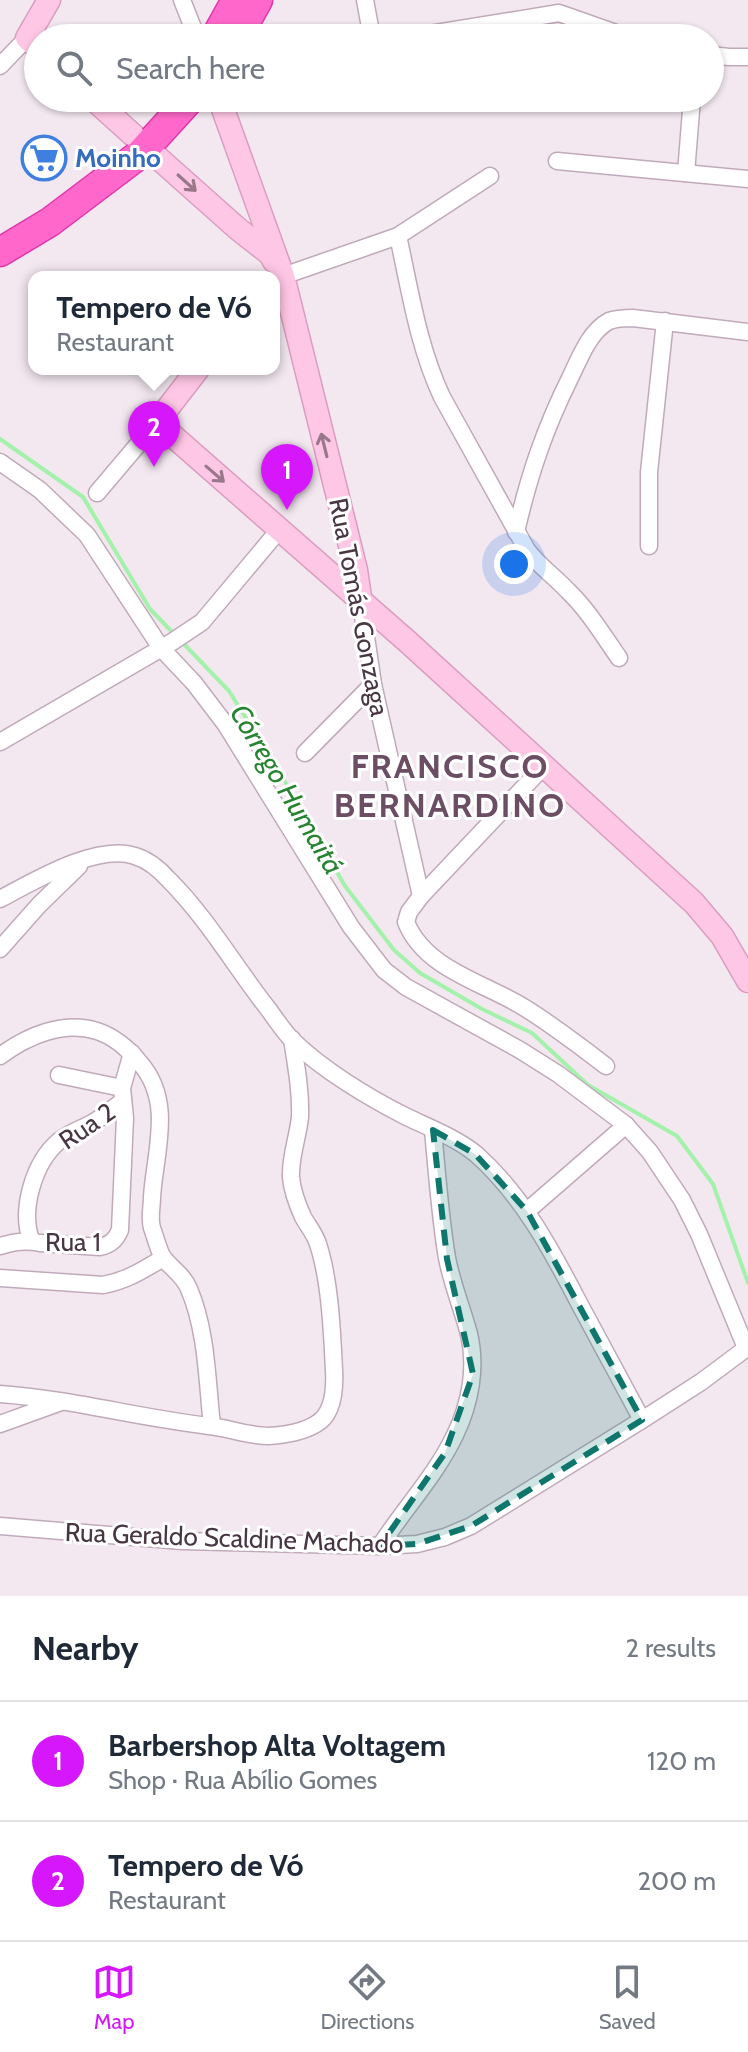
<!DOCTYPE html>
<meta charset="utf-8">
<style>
:root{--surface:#fff;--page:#f2f2f3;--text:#1f2937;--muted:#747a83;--line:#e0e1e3;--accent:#d617fc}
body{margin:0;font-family:Cabin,sans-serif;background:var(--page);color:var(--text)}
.you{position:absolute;left:514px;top:564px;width:28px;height:28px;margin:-20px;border:6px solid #fff;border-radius:50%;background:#1a73e8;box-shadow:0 0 0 12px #1a73e833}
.badge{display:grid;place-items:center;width:52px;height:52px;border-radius:50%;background:var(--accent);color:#fff;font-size:26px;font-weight:700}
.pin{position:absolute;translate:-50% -66px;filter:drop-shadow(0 2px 4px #0008)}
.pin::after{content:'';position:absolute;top:42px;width:28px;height:24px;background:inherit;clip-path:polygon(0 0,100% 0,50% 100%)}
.popup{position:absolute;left:28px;top:271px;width:252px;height:104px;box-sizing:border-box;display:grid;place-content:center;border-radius:16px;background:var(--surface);filter:drop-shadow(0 2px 6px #0005);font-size:26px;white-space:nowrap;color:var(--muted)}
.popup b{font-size:30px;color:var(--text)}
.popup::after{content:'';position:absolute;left:50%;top:100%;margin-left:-16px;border:16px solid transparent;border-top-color:var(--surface)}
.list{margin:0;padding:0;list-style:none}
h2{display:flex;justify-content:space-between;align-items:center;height:104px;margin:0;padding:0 32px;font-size:34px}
h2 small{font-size:26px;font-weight:400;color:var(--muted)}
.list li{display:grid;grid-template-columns:52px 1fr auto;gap:24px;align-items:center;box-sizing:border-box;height:120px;padding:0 32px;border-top:2px solid var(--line)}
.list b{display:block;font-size:30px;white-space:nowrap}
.list p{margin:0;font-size:26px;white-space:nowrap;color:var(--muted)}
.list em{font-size:26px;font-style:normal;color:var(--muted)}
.icon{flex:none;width:44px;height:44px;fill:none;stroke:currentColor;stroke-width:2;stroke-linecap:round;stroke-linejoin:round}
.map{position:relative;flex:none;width:748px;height:1596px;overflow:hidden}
.search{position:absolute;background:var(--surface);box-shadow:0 2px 6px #0004;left:24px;right:24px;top:24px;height:88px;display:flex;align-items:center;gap:20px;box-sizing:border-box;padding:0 28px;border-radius:44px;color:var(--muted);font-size:30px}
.sheet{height:344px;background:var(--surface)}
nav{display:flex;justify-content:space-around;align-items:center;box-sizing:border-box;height:112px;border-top:2px solid var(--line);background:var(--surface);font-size:22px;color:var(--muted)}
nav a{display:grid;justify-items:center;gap:4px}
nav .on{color:var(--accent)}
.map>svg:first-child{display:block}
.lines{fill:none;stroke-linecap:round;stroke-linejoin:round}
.stream{stroke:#a4f1ab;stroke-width:4}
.street-casing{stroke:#c0aab9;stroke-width:19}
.secondary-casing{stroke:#db9cc0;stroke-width:25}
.highway-casing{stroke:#df37aa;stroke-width:31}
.street{stroke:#fff;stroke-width:16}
.secondary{stroke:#ffc7e6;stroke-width:22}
.highway{stroke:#ff68ca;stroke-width:28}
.oneway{stroke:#9a788c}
.marked{fill:#0f766e;fill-opacity:0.2;stroke:#0f766e;stroke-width:6;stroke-dasharray:16 10;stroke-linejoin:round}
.labels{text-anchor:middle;stroke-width:6;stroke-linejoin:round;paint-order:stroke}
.shop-label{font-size:26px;font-weight:bold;fill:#366cbe;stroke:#fff;text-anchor:start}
.street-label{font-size:26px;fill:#483743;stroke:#fff}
.water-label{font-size:28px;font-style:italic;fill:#25842f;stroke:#fff}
.district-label{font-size:34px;font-weight:bold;letter-spacing:2px;fill:#6b4e63;stroke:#fff}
</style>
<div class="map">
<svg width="748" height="1596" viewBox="0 0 748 1596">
<rect width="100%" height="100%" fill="#f4e8f0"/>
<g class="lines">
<!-- stream -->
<g class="stream">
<path d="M 0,439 L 83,497 L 150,609 L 176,636"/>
<path d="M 182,642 L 229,691 L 280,773 L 345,886 L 394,950 L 420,973 L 482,1009 L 532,1033 L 588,1085 L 677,1136 L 713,1184 L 748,1283"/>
</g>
<!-- street casing -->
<g class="street-casing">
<g id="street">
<path d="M 182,0 L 197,38"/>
<path d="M 365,0 L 372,38"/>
<path d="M 405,38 L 559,13 L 630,38"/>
<path d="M 710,55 L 729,57 L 748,57"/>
<path d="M 0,66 L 27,38"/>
<path d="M 557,161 L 748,179"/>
<path d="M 686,173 L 692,98"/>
<path d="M 398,236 C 410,290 418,346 442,397 L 527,550 C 539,566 554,576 568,591 C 588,610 603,635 619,658"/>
<path d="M 283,276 L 398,236 L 490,176"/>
<path d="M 0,462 L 40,490 L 87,535 L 161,648 L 194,683 L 226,725 L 351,927 L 384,970 L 406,987 L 520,1050 L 558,1074 L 626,1125 L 650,1152 L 682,1200 L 699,1234 L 746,1348"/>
<path d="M 97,493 L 157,422"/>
<path d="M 516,532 C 529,475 545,428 571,376 C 580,357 590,331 609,321 C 617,318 625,318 633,318 L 748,332"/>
<path d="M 649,546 L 649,472 L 665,321"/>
<path d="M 361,603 L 373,684 L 421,896"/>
<path d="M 0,742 L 172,642 L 202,622 L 279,530"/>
<path d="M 305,753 L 373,684"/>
<path d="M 544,766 L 421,896 L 409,912 L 406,922 C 425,970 486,983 525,1008 C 554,1026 580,1046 606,1066"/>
<path d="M 0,899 C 34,881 97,843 135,856 C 149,860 160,870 169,880 C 208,919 235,967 269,1010 C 276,1020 283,1030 291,1039 C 321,1069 369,1098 407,1117 C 430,1128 456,1138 476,1154 C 522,1195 551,1249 579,1303 C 600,1342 621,1381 642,1420"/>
<path d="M 0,949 L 39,905 L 79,866"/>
<path d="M 0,1056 C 27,1036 64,1020 97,1031 C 113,1036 129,1049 140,1063 C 174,1102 155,1151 152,1197 C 152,1207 149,1218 152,1228 C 155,1236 158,1248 162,1256 C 170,1268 183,1274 189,1289 C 207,1331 207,1381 212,1426"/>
<path d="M 59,1075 L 122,1088"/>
<path d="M 527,1211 L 626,1125"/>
<path d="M 31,1240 C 20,1209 34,1162 59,1141 C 69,1133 81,1129 92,1123 C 103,1117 113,1108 123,1101"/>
<path d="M 0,1246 C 14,1242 25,1240 40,1243 L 100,1247 C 110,1245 116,1240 120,1230 L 125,1118 L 122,1088 L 132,1053"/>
<path d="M 0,1278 L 103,1285 C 126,1281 143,1270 163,1258"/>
<path d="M 0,1394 C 71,1399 139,1418 209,1426 C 229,1428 248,1436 269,1436 C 284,1435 303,1432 316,1424 C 334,1414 335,1388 334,1370 C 332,1331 330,1280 318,1244 C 315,1234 308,1226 303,1217 C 298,1206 292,1190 291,1177 C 290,1157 298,1137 300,1117 C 301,1091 296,1065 292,1039"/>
<path d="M 0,1424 L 61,1402"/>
<path d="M 0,1526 L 182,1541 L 380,1546 L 417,1544 L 445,1537 L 471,1526 L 642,1420 L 701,1382 L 748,1347"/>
<path d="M 380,1546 C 404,1509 436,1475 455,1435 C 470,1404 477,1368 469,1334 C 462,1308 452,1284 447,1258 C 440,1216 437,1173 433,1130"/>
</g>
</g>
<!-- secondary casing -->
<g class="secondary-casing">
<g id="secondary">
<path d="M 38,48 L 27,38 L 49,0"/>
<path d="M 92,98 L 133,135"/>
<path d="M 219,98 L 283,276 L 356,570 L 361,603"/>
<path d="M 147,148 L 238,229 L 270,254 L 274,261"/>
<path d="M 198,369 L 157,422 L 408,642 L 694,903 L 722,936 L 748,981"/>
</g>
</g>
<!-- highway casing -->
<g class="highway-casing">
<g id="highway">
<path d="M 215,38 L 236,0"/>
<path d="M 237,38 L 258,0"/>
<path d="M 0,252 L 50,222 L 140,154 L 191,98"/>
</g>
</g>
<!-- street -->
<use href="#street" class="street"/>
<!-- secondary -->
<use href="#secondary" class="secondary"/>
<!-- highway -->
<use href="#highway" class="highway"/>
</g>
<!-- one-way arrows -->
<defs><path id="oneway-shaft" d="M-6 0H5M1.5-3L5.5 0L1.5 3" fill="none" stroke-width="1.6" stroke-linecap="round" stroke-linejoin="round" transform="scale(2)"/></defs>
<g class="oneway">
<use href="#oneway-shaft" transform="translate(187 183) rotate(42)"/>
<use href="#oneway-shaft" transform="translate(324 445) rotate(-104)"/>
<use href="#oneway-shaft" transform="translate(215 474) rotate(41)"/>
</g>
<!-- marked area -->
<path class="marked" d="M 433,1130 L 475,1154 L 527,1211 L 642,1420 L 471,1526 L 417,1544 L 380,1546 L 445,1453 L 473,1374 L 447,1259 Z"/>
<!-- icons -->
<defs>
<g id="supermarket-ring" transform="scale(2.3)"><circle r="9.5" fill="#fff" stroke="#3f7fe0" stroke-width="1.5"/><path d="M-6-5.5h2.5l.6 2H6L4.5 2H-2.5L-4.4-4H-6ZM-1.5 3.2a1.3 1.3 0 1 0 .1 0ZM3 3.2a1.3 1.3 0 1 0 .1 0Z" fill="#3f7fe0"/></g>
</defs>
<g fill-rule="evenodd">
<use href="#supermarket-ring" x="44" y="158"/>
</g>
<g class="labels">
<!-- shop labels -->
<g class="shop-label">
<text x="75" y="167">Moinho</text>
</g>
<!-- street labels -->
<g class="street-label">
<text transform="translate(359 607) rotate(79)" y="9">Rua Tomás Gonzaga</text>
<text transform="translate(87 1126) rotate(-34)" y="9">Rua 2</text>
<text x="73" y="1251">Rua 1</text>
<text transform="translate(234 1538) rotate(2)" y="9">Rua Geraldo Scaldine Machado</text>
</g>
<!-- water labels -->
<g class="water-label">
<text transform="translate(287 789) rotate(59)" y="10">Córrego Humaitá</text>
</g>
<!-- district labels -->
<g class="district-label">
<text x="450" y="778">FRANCISCO<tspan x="450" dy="39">BERNARDINO</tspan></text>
</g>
</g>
</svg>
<div class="you"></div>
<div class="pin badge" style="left:287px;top:510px">1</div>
<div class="pin badge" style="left:154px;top:467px">2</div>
<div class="popup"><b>Tempero de Vó</b>Restaurant</div>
<div class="search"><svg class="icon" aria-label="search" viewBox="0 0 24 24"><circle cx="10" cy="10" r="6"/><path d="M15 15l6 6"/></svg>Search here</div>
</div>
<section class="sheet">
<h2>Nearby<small>2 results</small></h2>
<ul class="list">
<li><span class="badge">1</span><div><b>Barbershop Alta Voltagem</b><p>Shop · Rua Abílio Gomes</p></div><em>120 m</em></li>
<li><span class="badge">2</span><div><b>Tempero de Vó</b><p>Restaurant</p></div><em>200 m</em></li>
</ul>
</section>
<nav>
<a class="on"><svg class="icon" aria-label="map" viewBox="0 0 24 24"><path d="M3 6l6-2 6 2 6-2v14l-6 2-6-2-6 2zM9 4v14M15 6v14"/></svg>Map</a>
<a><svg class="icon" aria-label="directions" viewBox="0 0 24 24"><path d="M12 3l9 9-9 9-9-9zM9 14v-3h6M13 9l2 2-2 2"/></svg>Directions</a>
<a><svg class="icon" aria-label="saved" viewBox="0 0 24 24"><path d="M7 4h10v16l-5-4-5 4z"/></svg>Saved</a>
</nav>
